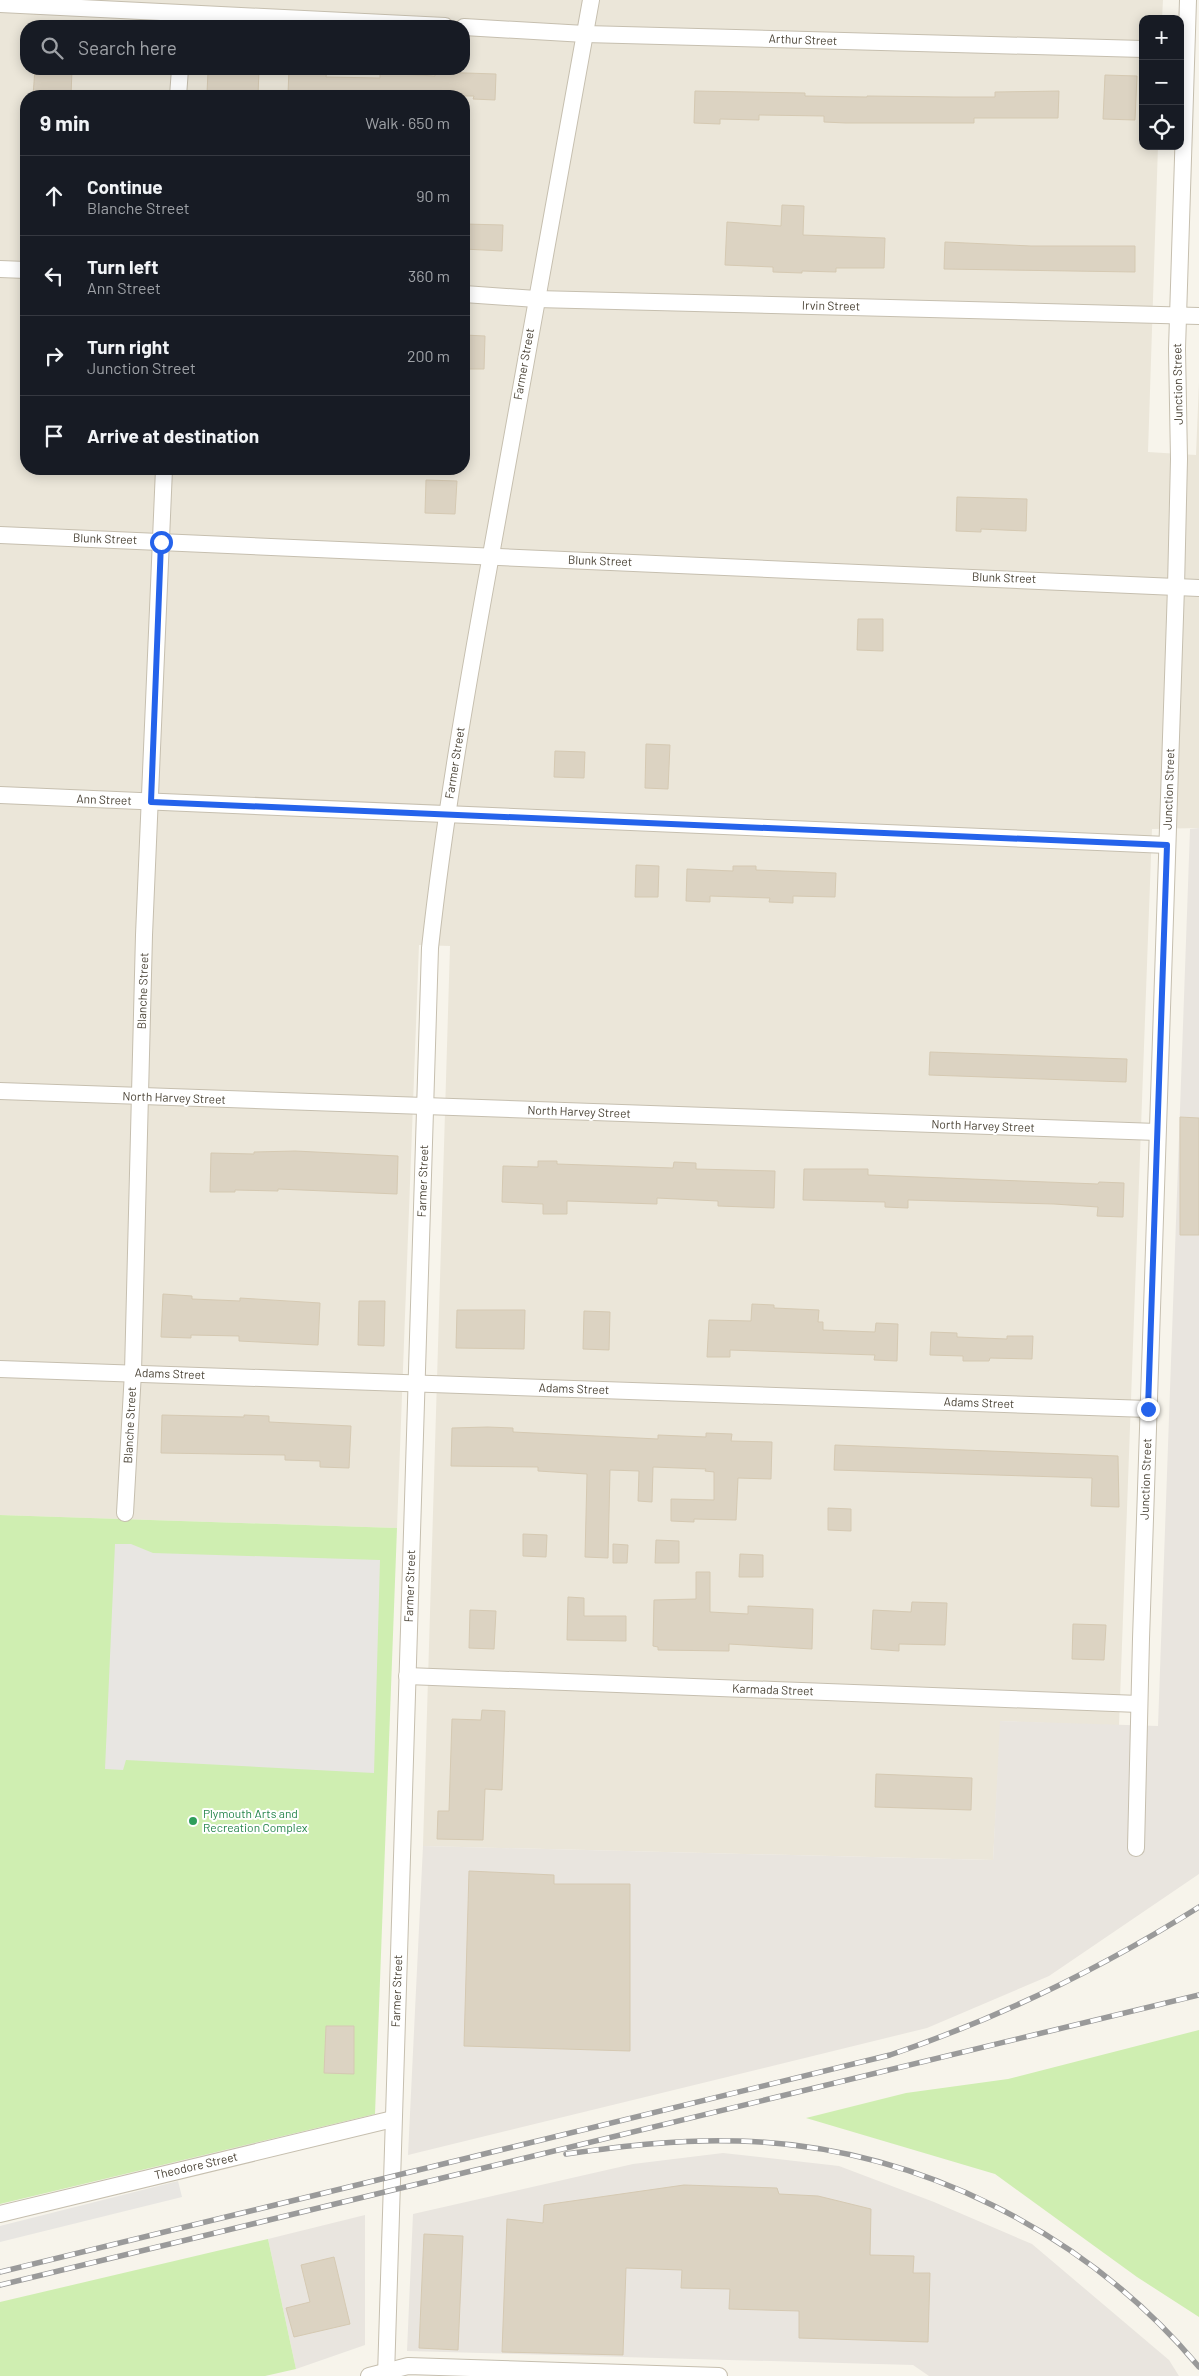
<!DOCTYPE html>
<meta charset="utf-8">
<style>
:root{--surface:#171b24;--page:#20242c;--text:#f1f3f6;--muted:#9ea1a6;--line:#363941}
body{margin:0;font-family:Barlow,sans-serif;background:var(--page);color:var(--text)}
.controls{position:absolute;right:15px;top:15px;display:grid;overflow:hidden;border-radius:10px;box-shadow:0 2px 12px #0003}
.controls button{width:45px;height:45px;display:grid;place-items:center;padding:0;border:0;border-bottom:1px solid var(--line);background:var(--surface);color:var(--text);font:25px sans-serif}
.stop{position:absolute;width:15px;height:15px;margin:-11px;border:4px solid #2563eb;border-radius:50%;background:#fff}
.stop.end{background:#2563eb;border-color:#fff;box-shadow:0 1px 5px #0008}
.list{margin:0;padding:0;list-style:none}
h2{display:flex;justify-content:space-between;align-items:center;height:65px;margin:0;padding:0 20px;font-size:21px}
h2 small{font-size:16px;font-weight:400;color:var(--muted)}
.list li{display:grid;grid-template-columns:32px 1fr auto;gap:15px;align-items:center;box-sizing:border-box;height:80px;padding:0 20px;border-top:1px solid var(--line)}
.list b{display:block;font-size:19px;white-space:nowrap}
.list p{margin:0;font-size:16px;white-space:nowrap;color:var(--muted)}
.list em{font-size:16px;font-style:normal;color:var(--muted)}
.icon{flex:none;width:28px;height:28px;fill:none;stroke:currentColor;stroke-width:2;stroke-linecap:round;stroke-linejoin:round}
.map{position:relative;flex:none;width:1199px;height:2376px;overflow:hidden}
.search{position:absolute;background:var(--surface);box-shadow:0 2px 12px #0003;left:20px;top:20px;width:450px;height:55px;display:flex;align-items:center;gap:12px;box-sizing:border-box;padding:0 18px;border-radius:20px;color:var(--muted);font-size:19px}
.panel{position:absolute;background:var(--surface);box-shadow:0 2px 12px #0003;left:20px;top:90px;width:450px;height:385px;border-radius:20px}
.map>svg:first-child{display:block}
.residential{fill:#ebe6d9;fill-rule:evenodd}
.industrial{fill:#e9e5df}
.green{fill:#cfeeb1}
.parking{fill:#e8e6e2}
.building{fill:#dcd3c2;stroke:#d5c9b2}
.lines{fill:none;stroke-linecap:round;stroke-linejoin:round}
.minor-casing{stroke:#c6bfaf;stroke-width:18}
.minor{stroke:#fff;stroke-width:16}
.rail-casing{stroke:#9a9a9a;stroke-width:5.5}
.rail{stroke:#fff;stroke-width:4;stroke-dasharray:11;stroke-linecap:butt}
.route{stroke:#2563eb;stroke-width:6}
.leisure-dot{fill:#2e9e5b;stroke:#fff;stroke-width:2}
.labels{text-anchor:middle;stroke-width:4;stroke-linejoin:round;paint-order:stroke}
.street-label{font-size:12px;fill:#4c4538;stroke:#fff}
.leisure-label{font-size:12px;fill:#27864d;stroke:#fff;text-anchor:start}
</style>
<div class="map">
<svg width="1199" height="2376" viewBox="0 0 1199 2376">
<rect width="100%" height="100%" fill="#f7f4eb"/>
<!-- residential -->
<path class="residential" d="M 0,0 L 1163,0 L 1162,19 L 1143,19 L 1143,146 L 1158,146 L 1148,452 L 1196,455 L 1199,382 L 1199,828 L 1152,829 L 1119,1726 L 1001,1721 L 993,1860 L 423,1846 L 450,946 L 419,945 L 397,1528 L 0,1515 ZM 26,26 L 464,26 L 464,69 L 26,69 ZM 26,96 L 464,96 L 464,469 L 26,469 Z"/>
<!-- industrial -->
<g class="industrial">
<path d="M 1199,828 L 1199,1874 L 1049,1976 L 927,2028 L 408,2155 L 423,1846 L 993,1860 L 1000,1721 L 1158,1726 L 1190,829 Z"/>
<path d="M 723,2153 L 839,2166 L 934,2202 L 1032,2244 L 1169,2360 L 1179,2376 L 929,2376 L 913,2365 L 407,2351 L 413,2214 L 633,2164 Z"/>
<path d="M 365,2215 L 365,2345 L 296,2369 L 268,2239 Z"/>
</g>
<!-- green -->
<g class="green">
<path d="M 0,1515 L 397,1528 L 375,2114 L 0,2204 Z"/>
<path d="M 1199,2030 L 1199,2317 L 1137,2277 L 995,2174 L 806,2118 L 906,2093 L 1008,2079 Z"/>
<path d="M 268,2239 L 296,2369 L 265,2376 L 0,2376 L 0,2302 Z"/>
</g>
<!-- parking -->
<g class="parking">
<path d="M 115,1544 L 131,1544 L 153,1553 L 380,1560 L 374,1773 L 126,1760 L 123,1770 L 105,1769 Z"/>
<path d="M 178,2181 L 182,2197 L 0,2242 L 0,2226 Z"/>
</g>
<!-- building -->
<g class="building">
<path d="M 35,69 L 72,69 L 71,96 L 33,96 Z"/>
<path d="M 233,69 L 259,69 L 258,96 L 231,96 L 231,94 L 207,93 L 208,72 L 233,73 Z"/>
<path d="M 289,69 L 327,69 L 326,77 L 380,78 L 380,69 L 398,69 L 398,74 L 435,76 L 435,72 L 496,74 L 495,100 L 473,99 L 474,96 L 344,96 L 344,93 L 307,92 L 307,95 L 288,94 Z"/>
<path d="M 1105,75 L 1137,76 L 1135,120 L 1103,119 Z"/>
<path d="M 695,91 L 805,93 L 805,96 L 867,97 L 867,96 L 953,97 L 995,97 L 995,92 L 1059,91 L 1058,118 L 974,118 L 974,123 L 846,123 L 824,122 L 824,116 L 759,115 L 759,120 L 720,119 L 720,124 L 694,123 Z"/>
<path d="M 782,205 L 804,206 L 803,235 L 885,238 L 884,268 L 836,268 L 836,272 L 802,271 L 802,273 L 773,272 L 773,267 L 725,265 L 727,222 L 781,226 Z"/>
<path d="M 465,224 L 503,225 L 502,251 L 464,249 Z"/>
<path d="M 945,242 L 1031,246 L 1135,246 L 1135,272 L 944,269 Z"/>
<path d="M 464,335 L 485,336 L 484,369 L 464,369 Z"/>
<path d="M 426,480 L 457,481 L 455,514 L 425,513 Z"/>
<path d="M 957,497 L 1027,499 L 1026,531 L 981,529 L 981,532 L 956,531 Z"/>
<path d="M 858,619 L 883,619 L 883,651 L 857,650 Z"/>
<path d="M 646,744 L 670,745 L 668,789 L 645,788 Z"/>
<path d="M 555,751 L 585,752 L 584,778 L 554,777 Z"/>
<path d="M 636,865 L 659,866 L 658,897 L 635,897 Z"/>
<path d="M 733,866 L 756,866 L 756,870 L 836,873 L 835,897 L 793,896 L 793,903 L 769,902 L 770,898 L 710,896 L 710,902 L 686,901 L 687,869 L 733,871 Z"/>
<path d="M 930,1052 L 1127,1059 L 1126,1082 L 929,1075 Z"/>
<path d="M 1180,1117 L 1199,1118 L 1199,1235 L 1180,1235 Z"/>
<path d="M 295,1151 L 398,1156 L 397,1194 L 278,1189 L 278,1191 L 235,1190 L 235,1192 L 210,1192 L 211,1153 L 254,1154 L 254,1152 Z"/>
<path d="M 538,1161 L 557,1161 L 557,1164 L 673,1168 L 674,1162 L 696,1163 L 696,1169 L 775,1171 L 774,1208 L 718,1206 L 718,1201 L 657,1198 L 657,1204 L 567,1201 L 567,1214 L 543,1214 L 543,1204 L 502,1202 L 503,1166 L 538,1167 Z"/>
<path d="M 804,1169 L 868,1169 L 868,1175 L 1098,1184 L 1099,1182 L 1124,1183 L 1123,1217 L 1097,1216 L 1098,1207 L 1054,1204 L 908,1200 L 908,1208 L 885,1207 L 885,1202 L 803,1200 Z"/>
<path d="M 163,1294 L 192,1296 L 192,1299 L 240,1301 L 240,1298 L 320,1303 L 318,1345 L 239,1341 L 239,1336 L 191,1335 L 191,1338 L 161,1337 Z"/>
<path d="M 359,1301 L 385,1301 L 384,1346 L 358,1345 Z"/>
<path d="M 752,1304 L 774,1305 L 774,1308 L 819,1310 L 818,1322 L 823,1322 L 823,1330 L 875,1332 L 876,1323 L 898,1324 L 897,1361 L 874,1360 L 875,1355 L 730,1350 L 730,1357 L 707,1357 L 709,1320 L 751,1321 Z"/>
<path d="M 457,1310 L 525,1310 L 524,1349 L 456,1348 Z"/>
<path d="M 584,1311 L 610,1312 L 609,1350 L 583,1349 Z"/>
<path d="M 931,1332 L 957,1333 L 957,1337 L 1007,1339 L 1007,1336 L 1033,1336 L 1032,1359 L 990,1358 L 989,1361 L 963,1361 L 963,1356 L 930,1355 Z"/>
<path d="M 162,1415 L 244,1417 L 244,1415 L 269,1416 L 269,1422 L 351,1426 L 349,1468 L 320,1467 L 320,1461 L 285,1460 L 285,1455 L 161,1453 Z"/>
<path d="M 488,1427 L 513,1428 L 513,1432 L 658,1439 L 658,1435 L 706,1437 L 706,1433 L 732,1434 L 731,1441 L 772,1442 L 771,1479 L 738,1478 L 736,1520 L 694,1519 L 694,1522 L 671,1521 L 671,1499 L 714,1500 L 714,1472 L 705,1471 L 706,1469 L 653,1467 L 652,1502 L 638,1501 L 639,1471 L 610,1470 L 608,1558 L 585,1557 L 587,1474 L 538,1471 L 538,1467 L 451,1466 L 452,1428 Z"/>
<path d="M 835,1445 L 1118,1456 L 1119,1507 L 1091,1506 L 1092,1478 L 834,1470 Z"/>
<path d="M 828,1508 L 851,1509 L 851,1531 L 828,1530 Z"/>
<path d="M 523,1534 L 547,1535 L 546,1557 L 523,1556 Z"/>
<path d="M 656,1540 L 679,1541 L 679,1563 L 655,1563 Z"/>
<path d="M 613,1544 L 628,1545 L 627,1563 L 613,1563 Z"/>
<path d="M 740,1554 L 763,1555 L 763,1577 L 739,1577 Z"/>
<path d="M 696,1572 L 710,1572 L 710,1612 L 748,1614 L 748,1606 L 813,1609 L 812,1649 L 729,1644 L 729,1651 L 658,1650 L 658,1647 L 653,1646 L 654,1600 L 696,1599 Z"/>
<path d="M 568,1597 L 584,1598 L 584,1616 L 626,1616 L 626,1641 L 567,1640 Z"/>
<path d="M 912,1602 L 947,1603 L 945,1645 L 899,1644 L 899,1651 L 871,1649 L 873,1610 L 911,1612 Z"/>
<path d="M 470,1610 L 496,1611 L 494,1649 L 469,1648 Z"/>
<path d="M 1073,1624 L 1106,1625 L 1104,1660 L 1072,1659 Z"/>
<path d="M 482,1710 L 505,1711 L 502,1790 L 485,1789 L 483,1840 L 437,1839 L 438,1811 L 449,1811 L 452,1719 L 481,1720 Z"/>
<path d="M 876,1774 L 972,1778 L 971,1810 L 875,1807 Z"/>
<path d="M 469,1871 L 554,1875 L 554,1884 L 630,1884 L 630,2051 L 464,2046 Z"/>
<path d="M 326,2026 L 354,2026 L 354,2074 L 324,2073 Z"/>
<path d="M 684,2185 L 777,2188 L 779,2194 L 818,2196 L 871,2209 L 870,2255 L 914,2256 L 913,2273 L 930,2273 L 928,2342 L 799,2338 L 799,2311 L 729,2309 L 730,2289 L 681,2288 L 682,2270 L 626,2268 L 623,2355 L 502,2352 L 507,2219 L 543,2223 L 544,2205 Z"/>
<path d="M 424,2234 L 463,2236 L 458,2350 L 419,2348 Z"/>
<path d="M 334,2257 L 350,2324 L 294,2337 L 286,2308 L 310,2302 L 301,2265 Z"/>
</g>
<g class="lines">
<!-- minor casing -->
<g class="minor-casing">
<g id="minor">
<path d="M 0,4 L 445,26"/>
<path d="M 464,27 L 585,34 L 1143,49"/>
<path d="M 178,96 L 180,69"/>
<path d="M 0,269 L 26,270"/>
<path d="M 464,294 L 536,299 L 1199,316"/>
<path d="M 0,535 L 1199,588"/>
<path d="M 0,795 L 1167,845"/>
<path d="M 0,1091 L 1157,1132"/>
<path d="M 0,1369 L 1148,1409"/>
<path d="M 125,1513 L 133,1372 L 144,935 L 164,469"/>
<path d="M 407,1676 L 1139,1704"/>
<path d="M 1136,1848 L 1141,1639 L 1176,587 L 1179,459 L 1177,349 L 1188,0"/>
<path d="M 0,2214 L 393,2119"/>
<path d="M 369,2376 L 408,2366 L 719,2376"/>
<path d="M 386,2376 L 430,948 C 444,820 466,693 489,566 C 522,377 558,189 591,0"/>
</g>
</g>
<!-- minor -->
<use href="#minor" class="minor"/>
<!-- rail casing -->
<g class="rail-casing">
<g id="rail">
<path d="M 566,2154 C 623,2146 681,2139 739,2141 C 915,2146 1086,2232 1199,2367"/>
<path d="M 0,2272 L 890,2055 C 999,2018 1102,1968 1199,1907"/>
<path d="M 0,2285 L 1199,1995"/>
</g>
</g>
<!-- rail -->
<use href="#rail" class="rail"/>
</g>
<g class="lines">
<!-- route -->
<path class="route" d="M 161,542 L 151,802 L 1167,845 L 1148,1409"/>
</g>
<!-- markers -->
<circle class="leisure-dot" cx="193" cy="1821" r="5"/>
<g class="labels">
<!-- street labels -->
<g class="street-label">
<text transform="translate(803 40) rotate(2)" y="4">Arthur Street</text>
<text transform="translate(831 306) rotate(1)" y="4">Irvin Street</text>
<text transform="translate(524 364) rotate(-80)" y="4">Farmer Street</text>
<text transform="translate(1178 384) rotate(-91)" y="4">Junction Street</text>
<text transform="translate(105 539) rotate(2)" y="4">Blunk Street</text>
<text transform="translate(600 561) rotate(2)" y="4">Blunk Street</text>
<text transform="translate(1004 578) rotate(2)" y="4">Blunk Street</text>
<text transform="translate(455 763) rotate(-81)" y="4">Farmer Street</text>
<text transform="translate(1169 789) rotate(-88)" y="4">Junction Street</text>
<text transform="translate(104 800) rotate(2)" y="4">Ann Street</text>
<text transform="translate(143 991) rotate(-88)" y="4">Blanche Street</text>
<text transform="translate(174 1098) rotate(2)" y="4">North Harvey Street</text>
<text transform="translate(579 1112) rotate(2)" y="4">North Harvey Street</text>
<text transform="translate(983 1126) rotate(2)" y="4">North Harvey Street</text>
<text transform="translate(423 1181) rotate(-88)" y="4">Farmer Street</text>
<text transform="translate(170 1374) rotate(2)" y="4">Adams Street</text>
<text transform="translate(574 1389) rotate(2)" y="4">Adams Street</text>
<text transform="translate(979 1403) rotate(2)" y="4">Adams Street</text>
<text transform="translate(130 1425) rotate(-87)" y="4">Blanche Street</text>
<text transform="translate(1146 1479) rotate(-88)" y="4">Junction Street</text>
<text transform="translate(410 1586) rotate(-88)" y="4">Farmer Street</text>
<text transform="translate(773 1690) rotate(2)" y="4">Karmada Street</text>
<text transform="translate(397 1991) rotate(-88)" y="4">Farmer Street</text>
<text transform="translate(196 2166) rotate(-13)" y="4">Theodore Street</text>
</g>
<!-- leisure labels -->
<g class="leisure-label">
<text x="203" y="1818">Plymouth Arts and<tspan x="203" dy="14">Recreation Complex</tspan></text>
</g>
</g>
</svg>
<div class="controls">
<button>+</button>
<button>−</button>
<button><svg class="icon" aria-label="locate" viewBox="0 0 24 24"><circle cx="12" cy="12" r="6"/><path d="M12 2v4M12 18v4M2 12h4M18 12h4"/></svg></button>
</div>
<div class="stop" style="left:161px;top:542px"></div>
<div class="stop end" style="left:1148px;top:1409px"></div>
<div class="search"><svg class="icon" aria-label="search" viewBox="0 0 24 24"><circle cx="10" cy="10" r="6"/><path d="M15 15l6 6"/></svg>Search here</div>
<section class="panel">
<h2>9 min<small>Walk · 650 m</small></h2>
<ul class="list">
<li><svg class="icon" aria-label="ahead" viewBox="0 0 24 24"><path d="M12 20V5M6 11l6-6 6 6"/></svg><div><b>Continue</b><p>Blanche Street</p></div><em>90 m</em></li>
<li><svg class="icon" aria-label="left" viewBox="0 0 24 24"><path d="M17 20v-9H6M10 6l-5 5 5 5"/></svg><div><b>Turn left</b><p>Ann Street</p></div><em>360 m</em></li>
<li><svg class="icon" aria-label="right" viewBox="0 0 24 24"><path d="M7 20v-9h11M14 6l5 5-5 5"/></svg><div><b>Turn right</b><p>Junction Street</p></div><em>200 m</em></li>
<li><svg class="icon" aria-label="arrive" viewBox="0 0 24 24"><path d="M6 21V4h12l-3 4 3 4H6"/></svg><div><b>Arrive at destination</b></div></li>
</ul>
</section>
</div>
